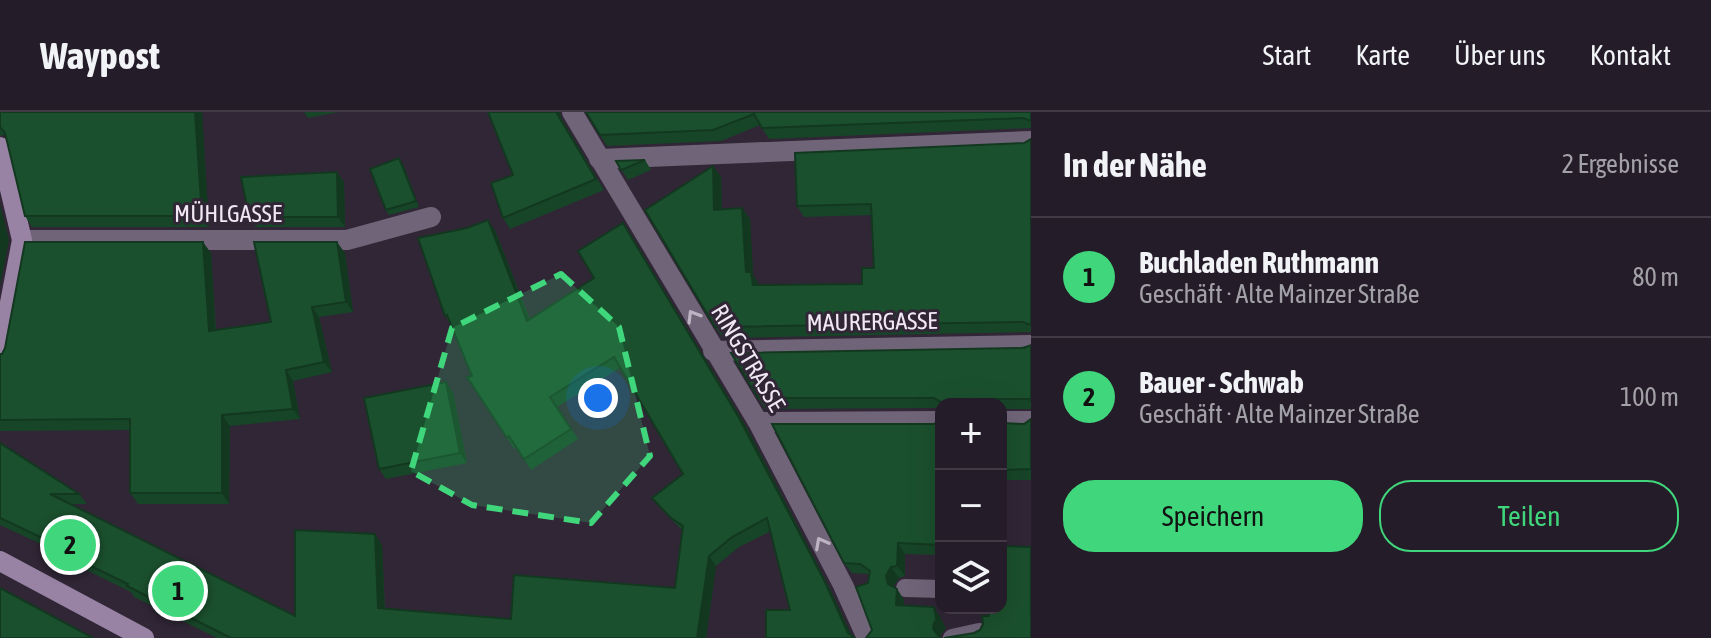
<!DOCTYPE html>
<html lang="de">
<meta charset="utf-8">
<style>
:root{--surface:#241c28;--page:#302934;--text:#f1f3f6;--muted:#a3a1a8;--line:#413a45;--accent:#40d77c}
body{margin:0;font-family:"Asap Condensed",sans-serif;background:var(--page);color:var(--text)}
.controls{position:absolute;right:24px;bottom:24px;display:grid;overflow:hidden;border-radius:16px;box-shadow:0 8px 32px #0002}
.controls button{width:72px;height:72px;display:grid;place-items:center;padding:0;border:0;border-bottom:2px solid var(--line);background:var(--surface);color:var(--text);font:40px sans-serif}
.you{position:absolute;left:598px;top:286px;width:28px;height:28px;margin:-20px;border:6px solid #fff;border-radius:50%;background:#1a73e8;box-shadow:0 0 0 12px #1a73e833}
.badge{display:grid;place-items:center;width:52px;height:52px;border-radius:50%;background:var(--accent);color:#111;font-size:26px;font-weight:700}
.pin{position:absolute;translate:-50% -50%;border:4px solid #fff;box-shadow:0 2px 8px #0006}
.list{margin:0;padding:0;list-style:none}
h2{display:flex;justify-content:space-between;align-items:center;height:104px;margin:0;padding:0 32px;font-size:34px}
h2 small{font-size:26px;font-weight:400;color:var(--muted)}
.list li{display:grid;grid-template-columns:52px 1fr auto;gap:24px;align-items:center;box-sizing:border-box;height:120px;padding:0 32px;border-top:2px solid var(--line)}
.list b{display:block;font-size:30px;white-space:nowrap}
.list p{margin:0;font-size:26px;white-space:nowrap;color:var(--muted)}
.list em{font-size:26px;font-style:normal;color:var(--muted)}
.actions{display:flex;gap:16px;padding:24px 32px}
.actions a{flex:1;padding:18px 0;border:2px solid var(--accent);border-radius:32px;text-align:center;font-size:28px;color:var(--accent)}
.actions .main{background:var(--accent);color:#111}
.icon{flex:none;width:44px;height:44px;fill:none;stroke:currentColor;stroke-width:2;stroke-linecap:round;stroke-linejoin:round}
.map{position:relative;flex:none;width:1031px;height:526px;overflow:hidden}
header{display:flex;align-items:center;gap:48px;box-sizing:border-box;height:112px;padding:0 40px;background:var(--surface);border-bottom:2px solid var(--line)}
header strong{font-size:38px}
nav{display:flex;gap:44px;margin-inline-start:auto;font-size:28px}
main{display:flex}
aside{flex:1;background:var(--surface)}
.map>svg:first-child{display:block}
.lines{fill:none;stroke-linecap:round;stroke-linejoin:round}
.lane{stroke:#706479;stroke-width:18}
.street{stroke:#706479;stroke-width:20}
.secondary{stroke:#9883a5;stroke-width:20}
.wall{fill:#174528}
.shaded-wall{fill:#133820}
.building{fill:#1b502e;stroke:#133820;stroke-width:2}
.oneway{stroke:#bdb4c3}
.marked{fill:#40d77c;fill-opacity:0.2;stroke:#40d77c;stroke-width:6;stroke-dasharray:16 10;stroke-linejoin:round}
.labels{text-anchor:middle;stroke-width:6;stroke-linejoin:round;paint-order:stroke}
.street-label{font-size:24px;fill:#f0e9f4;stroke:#302636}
</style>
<header>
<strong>Waypost</strong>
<nav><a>Start</a><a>Karte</a><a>Über uns</a><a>Kontakt</a></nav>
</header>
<main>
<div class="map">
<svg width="1031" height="526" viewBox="0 0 1031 526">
<rect width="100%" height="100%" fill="#302636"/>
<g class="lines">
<!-- lane -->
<g class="lane">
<path d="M 905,476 L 941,477"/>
<path d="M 952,526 L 979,520"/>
</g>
<!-- street -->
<g class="street">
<path d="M 572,0 L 758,310 L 843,473 L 867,526"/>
<path d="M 599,47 L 1031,29"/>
<path d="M 22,128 L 347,128 L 431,105"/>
<path d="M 713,239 L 1031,233"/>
<path d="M 1001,309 L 1031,309"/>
<path d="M 758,310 L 941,309"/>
</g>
<!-- secondary -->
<g class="secondary">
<path d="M 0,35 L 22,128 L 0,243"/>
<path d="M 0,449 L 144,526"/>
</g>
</g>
<!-- wall -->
<g class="wall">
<path d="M 0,0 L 202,0 L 209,115 L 32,115 L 25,104 L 6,24 L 4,23 L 0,24 Z"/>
<path d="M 304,0 L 339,0 L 308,6 Z"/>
<path d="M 488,0 L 560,0 L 561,6 L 604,78 L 510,117 L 503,106 L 513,63 Z"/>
<path d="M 586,0 L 1031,0 L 1031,16 L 769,27 L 760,13 L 721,29 L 607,34 Z"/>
<path d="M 1031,27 L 1031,220 L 723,226 L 715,215 L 713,54 L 721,65 L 722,97 L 742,96 L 750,107 L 753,163 L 758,173 L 862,172 L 874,156 L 872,103 L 804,105 L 797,94 L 1024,31 Z"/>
<path d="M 645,48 L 651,58 L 628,68 L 616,49 Z"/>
<path d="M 403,52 L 419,95 L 389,103 L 386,98 Z"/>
<path d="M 337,60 L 344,70 L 345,115 L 256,115 L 249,105 Z"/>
<path d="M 495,118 L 530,207 L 594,166 L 630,122 L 747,316 L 831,479 L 790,498 L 771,419 L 739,435 L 716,454 L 706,526 L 217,526 L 134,485 L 131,480 L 76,453 L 71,446 L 0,413 L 0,331 L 79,382 L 87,392 L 71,392 L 295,504 L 375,422 L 382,433 L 385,496 L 511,507 L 675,476 L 683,419 L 660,396 L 652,386 L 683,362 L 620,256 L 557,295 L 578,327 L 531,358 L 516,335 L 514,337 L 507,326 L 472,264 L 452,214 L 445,204 Z"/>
<path d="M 211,141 L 216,218 L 271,210 L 345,141 L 353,200 L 319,205 L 332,260 L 293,269 L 300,307 L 230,314 L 229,392 L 138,392 L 130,381 L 130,318 L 0,319 L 0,242 Z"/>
<path d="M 1031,233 L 1031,297 L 1001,297 L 1001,292 L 941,292 L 941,296 L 765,297 L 758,286 Z"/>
<path d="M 453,280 L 467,351 L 386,367 L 379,357 Z"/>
<path d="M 941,307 L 941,443 L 905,442 L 905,464 L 899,466 L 893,475 L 897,477 L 904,488 L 904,494 L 934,495 L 946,516 L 941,522 L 940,526 L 872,518 L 868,471 L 869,463 L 867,462 L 852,461 L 844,451 L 934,312 Z"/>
<path d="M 1031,307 L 1031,368 L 1004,368 L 1006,434 L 1031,526 L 974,521 L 980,518 L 989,504 L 1001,496 L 1001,311 L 1024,312 Z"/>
</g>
<!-- shaded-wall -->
<g class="shaded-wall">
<path d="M 195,0 L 202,0 L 209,115 L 202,104 Z"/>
<path d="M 556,0 L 560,0 L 561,6 L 604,78 Z"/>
<path d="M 399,46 L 403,52 L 419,95 L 416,89 Z"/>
<path d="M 713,54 L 721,65 L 722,108 L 714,98 Z"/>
<path d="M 337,60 L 344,70 L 345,115 L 338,105 Z"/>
<path d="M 0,92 L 9,128 L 0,174 Z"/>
<path d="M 742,96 L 750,107 L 753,163 L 758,170 L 760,184 L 746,160 Z"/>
<path d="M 488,108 L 495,118 L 534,220 L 527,209 Z"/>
<path d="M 623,111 L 747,316 L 831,479 L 853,526 L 848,521 Z"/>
<path d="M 203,130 L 211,141 L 216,230 L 209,219 Z"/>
<path d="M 337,130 L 345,141 L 353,200 L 346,190 Z"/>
<path d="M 312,195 L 319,205 L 332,260 L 324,250 Z"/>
<path d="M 286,258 L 293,269 L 300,307 L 293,297 Z"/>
<path d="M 446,270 L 453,280 L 467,351 L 460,341 Z"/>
<path d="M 222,303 L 230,314 L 229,392 L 222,381 Z"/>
<path d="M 1001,364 L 1004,368 L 1007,444 L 1001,436 Z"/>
<path d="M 375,422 L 382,433 L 385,506 L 378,496 Z"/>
<path d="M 898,431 L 905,442 L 905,464 L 897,454 Z"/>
<path d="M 709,444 L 716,454 L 706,526 L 697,526 Z"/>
<path d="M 891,455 L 899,466 L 893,475 L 888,472 L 886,464 Z"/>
<path d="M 897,477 L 904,488 L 904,504 L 896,493 Z"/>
<path d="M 934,495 L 946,516 L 941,522 L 940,526 L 933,517 L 936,506 Z"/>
</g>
<!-- building -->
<g class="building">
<path d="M 0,0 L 195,0 L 202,104 L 25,104 L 5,21 L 0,15 Z"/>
<path d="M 488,0 L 556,0 L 596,67 L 503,106 L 491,71 L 513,63 Z"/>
<path d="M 586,0 L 1031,0 L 1031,9 L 1023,6 L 762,16 L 754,2 L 713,18 L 600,23 Z"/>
<path d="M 1031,27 L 1031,213 L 1023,210 L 715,215 L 645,98 L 713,54 L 714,98 L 742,96 L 746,160 L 751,160 L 753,173 L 862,172 L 862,156 L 874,156 L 871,92 L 797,94 L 795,41 L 1024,31 Z"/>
<path d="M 399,46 L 416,89 L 386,98 L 370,57 Z"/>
<path d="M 645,48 L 621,58 L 616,49 Z"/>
<path d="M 337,60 L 338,105 L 249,105 L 241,65 Z"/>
<path d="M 488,108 L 527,209 L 594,166 L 578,139 L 623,111 L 739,306 L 824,468 L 848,521 L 855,526 L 766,526 L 766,498 L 790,498 L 767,406 L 732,425 L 709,444 L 697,526 L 231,526 L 127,474 L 128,472 L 68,443 L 70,439 L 0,406 L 0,331 L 79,382 L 50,382 L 295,504 L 295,418 L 375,422 L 378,496 L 511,507 L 514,463 L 675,476 L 683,414 L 671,406 L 652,386 L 683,362 L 614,245 L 550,285 L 571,317 L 524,347 L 509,324 L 507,326 L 467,265 L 472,264 L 447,203 L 445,204 L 418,126 L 467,116 Z"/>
<path d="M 25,130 L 203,130 L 209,219 L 271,210 L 254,130 L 337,130 L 346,190 L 312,195 L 324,250 L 286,258 L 293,297 L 222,303 L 222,381 L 130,381 L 130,307 L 0,308 L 0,242 L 2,242 L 5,236 Z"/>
<path d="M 1031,233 L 1031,289 L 1029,287 L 988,287 L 983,292 L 944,292 L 934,286 L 758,286 L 731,241 L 1024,236 Z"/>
<path d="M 446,270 L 460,341 L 379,357 L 364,286 Z"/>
<path d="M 941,307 L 941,433 L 898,431 L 897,454 L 891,455 L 886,464 L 888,472 L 897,477 L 896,493 L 934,495 L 936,506 L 939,505 L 934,511 L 933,517 L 940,526 L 866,526 L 872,518 L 856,475 L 868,471 L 870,459 L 860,452 L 844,451 L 772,312 L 934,312 Z"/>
<path d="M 1031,307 L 1031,357 L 1001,358 L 1001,311 L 1024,312 Z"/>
<path d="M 1001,434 L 1031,435 L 1031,526 L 944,526 L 974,521 L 980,518 L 983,512 L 982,504 L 989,504 L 989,496 L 1001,496 Z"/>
<path d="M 0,476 L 93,526 L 0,526 Z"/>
</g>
<!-- one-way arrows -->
<defs><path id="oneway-chevron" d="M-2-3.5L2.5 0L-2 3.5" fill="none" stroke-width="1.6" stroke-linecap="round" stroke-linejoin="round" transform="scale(2)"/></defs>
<g class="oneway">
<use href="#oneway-chevron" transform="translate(693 204) rotate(-121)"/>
<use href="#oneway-chevron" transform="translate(821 431) rotate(-118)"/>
</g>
<!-- marked area -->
<path class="marked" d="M 561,162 L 619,215 L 650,344 L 591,411 L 472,393 L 411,359 L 452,216 Z"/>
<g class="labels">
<!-- street labels -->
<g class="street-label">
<text x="228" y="110">MÜHLGASSE</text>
<text transform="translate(872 210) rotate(-1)" y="8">MAURERGASSE</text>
<text transform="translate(748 246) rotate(59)" y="8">RINGSTRASSE</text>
</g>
</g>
</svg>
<div class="controls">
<button>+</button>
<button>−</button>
<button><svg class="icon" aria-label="layers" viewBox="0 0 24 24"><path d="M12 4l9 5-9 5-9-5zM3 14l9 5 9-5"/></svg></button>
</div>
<div class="you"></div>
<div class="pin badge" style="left:178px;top:479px">1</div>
<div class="pin badge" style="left:70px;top:433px">2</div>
</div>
<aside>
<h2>In der Nähe<small>2 Ergebnisse</small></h2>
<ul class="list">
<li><span class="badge">1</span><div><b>Buchladen Ruthmann</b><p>Geschäft · Alte Mainzer Straße</p></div><em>80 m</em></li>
<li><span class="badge">2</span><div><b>Bauer - Schwab</b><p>Geschäft · Alte Mainzer Straße</p></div><em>100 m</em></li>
</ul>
<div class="actions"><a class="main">Speichern</a><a>Teilen</a></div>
</aside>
</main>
